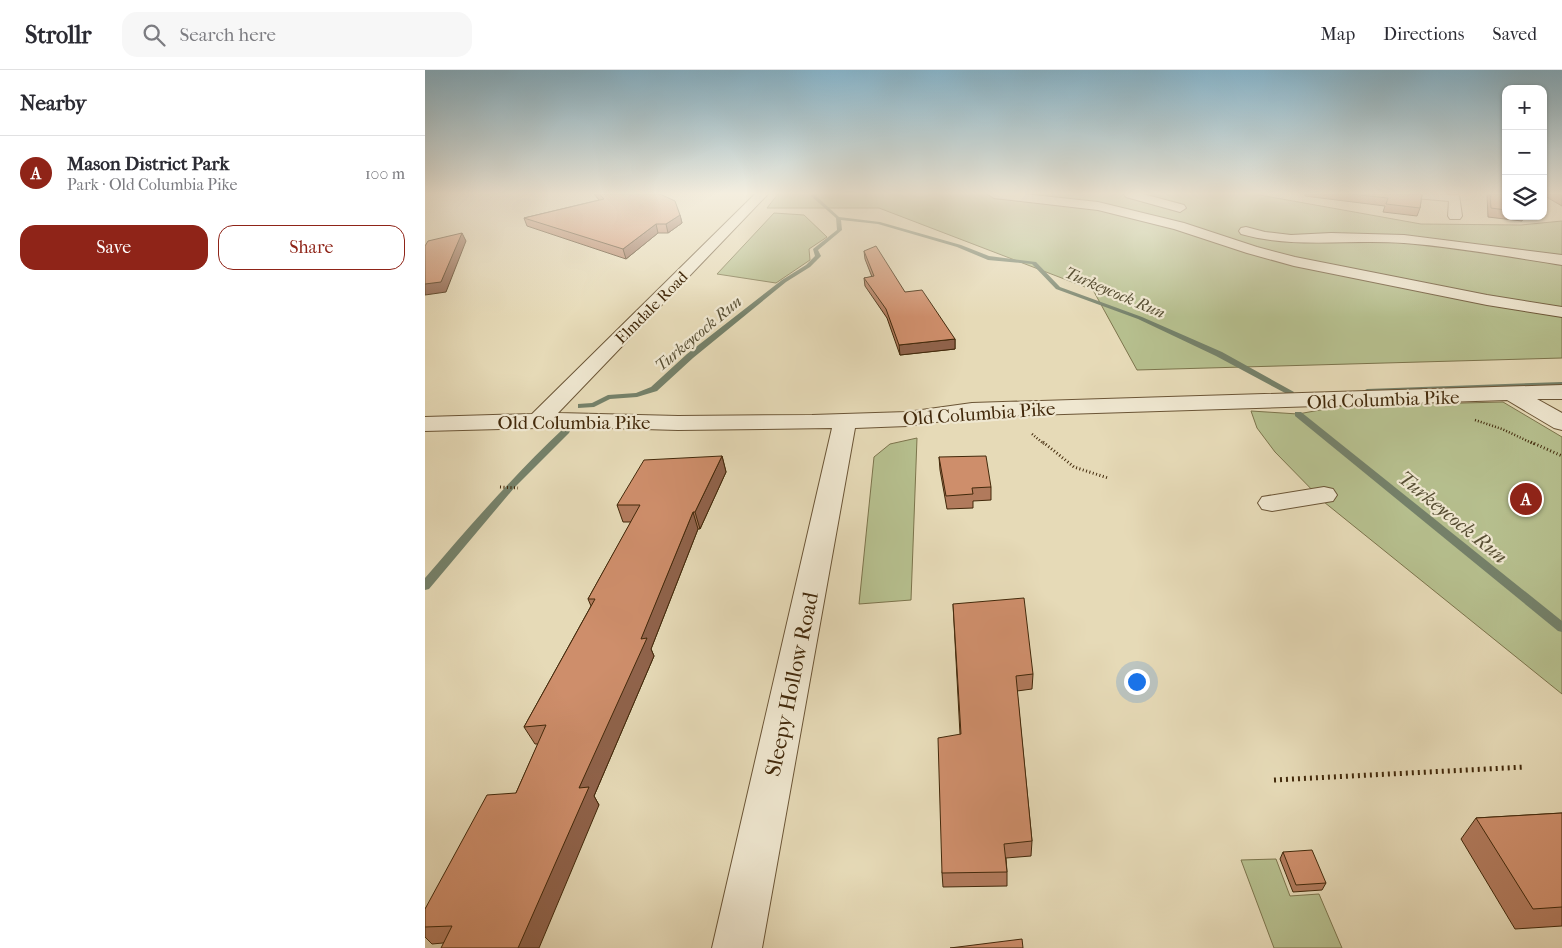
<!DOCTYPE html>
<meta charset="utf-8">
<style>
:root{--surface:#fff;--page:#f7f7f7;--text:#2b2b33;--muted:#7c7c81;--line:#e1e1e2;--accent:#8f2418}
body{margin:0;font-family:"IM FELL French Canon",serif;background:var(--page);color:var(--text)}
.controls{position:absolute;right:15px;top:15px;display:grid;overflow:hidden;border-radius:10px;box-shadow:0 1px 4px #0004}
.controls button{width:45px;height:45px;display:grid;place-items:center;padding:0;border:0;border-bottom:1px solid var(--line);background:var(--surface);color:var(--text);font:25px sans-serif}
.you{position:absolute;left:711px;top:611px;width:18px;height:18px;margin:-12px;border:4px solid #fff;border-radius:50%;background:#1a73e8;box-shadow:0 0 0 8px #1a73e833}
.badge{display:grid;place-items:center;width:32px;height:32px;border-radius:50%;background:var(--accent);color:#fff;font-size:16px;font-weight:700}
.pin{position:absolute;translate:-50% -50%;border:2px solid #fff;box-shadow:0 1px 5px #0006}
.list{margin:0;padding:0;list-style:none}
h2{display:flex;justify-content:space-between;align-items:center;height:65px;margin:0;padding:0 20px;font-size:21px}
h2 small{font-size:16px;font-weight:400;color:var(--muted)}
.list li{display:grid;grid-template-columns:32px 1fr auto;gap:15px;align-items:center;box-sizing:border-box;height:75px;padding:0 20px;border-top:1px solid var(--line)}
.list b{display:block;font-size:19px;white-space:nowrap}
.list p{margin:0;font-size:16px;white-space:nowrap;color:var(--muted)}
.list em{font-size:16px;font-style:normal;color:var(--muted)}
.actions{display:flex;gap:10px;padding:15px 20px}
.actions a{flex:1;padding:11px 0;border:1px solid var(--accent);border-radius:15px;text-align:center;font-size:18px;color:var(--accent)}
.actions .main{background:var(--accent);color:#fff}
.icon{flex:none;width:28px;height:28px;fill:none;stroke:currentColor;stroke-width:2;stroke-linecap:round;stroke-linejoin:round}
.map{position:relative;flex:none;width:1137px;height:878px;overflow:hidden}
header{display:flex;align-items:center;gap:30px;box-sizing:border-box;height:70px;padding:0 25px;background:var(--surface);border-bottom:1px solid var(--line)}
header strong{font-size:24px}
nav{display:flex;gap:28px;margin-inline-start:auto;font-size:18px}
.search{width:350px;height:45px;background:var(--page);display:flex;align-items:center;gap:12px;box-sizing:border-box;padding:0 18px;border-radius:15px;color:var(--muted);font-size:19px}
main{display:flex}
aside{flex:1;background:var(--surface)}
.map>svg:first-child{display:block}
.green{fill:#b6bf8e;stroke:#7c744c}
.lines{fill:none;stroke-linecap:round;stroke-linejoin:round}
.stream{fill:#75816a;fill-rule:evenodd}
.minor-casing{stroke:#6b5536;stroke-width:2}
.path-far2{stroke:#42290b;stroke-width:2.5;stroke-dasharray:1 2;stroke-linecap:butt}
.path-far1{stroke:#42290b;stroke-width:3;stroke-dasharray:1 2.5;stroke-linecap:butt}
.path{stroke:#42290b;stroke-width:5;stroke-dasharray:2 4;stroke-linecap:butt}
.minor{fill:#efe7d0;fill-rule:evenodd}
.wall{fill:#b17a5c;stroke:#42290b}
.shaded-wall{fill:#90634b;stroke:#42290b}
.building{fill:#ce8e6b;stroke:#42290b}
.labels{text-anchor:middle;stroke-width:4.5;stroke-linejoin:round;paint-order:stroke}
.far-water-label{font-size:16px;font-style:italic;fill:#574e33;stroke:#efe7d0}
.far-street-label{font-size:16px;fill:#42290b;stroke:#efe7d0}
.street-label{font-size:19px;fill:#42290b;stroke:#efe7d0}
.water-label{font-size:20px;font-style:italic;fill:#574e33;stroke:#efe7d0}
.near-street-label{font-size:22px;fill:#42290b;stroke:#efe7d0}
</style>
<header>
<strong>Strollr</strong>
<div class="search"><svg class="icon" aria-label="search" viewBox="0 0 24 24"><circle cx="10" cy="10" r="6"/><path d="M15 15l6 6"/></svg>Search here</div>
<nav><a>Map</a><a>Directions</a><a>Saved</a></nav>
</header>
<main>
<aside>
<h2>Nearby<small></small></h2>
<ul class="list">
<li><span class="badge">A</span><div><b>Mason District Park</b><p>Park · Old Columbia Pike</p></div><em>100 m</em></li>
</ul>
<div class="actions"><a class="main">Save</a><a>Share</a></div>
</aside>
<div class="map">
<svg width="1137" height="878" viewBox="0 0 1137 878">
<rect width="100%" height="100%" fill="#e6dab7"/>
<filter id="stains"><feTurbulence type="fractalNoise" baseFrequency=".004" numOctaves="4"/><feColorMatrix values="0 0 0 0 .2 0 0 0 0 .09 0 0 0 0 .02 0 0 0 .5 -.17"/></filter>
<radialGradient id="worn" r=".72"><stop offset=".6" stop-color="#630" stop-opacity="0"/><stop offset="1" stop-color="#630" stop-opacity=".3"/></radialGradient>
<!-- green -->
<g class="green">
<path d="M 353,124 L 829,124 L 996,154 L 1096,155 L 1137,151 L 1137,288 L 712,300 L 668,220 L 454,138 L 342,138 Z"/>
<path d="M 349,143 L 379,145 L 402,167 L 384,179 L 385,190 L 351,213 L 292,204 Z"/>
<path d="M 1078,332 L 1137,367 L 1137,624 L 899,432 L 850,382 L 832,358 L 826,341 L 873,344 L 917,336 Z"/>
<path d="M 492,368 L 486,530 L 434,534 L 449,387 L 465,374 Z"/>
<path d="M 851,789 L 865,826 L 894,824 L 917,878 L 849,878 L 816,790 Z"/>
</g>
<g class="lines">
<!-- stream -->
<g class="stream">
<path d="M 388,124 L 394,124 L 391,126 L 414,147 L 455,152 L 536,175 L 564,186 L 611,192 L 635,217 L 717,247 L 797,282 L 869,322 L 868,324 L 862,324 L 791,286 L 713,249 L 631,219 L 607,194 L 563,190 L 532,177 L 453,154 L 416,150 L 417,160 L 393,180 L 396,186 L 385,197 L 361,212 L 268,288 L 232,321 L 212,327 L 185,329 L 169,337 L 153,338 L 153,334 L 167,333 L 183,325 L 211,323 L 226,317 L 262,284 L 357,210 L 381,195 L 390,186 L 388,179 L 412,160 L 411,148 L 386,126 Z"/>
<path d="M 1137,312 L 1137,316 L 942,323 L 938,321 L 942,319 Z"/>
<path d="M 870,342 L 876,342 L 1137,551 L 1137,562 L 1133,561 L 870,346 Z"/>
<path d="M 141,358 L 145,361 L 144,363 L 89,418 L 4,519 L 0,520 L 0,508 C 44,457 88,406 138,359 Z"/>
</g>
<!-- minor casing -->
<g class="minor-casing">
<g id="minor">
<path d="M 330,124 L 343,124 L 133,343 L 253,346 L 387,345 L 482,342 L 547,333 L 1137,315 L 1137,329 L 1112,329 L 1137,343 L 1137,360 L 1129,358 L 1082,330 L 547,347 L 482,356 L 430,358 L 337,878 L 287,878 L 407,358 L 253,360 L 148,357 L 0,361 L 0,347 L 107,344 Z"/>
<path d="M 563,124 L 599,124 L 673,132 L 759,153 L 832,177 L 870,187 L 1062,225 L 1137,237 L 1137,247 L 1062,235 L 869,196 L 822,183 L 749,159 L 673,140 L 569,128 Z"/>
<path d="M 699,124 L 718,124 L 759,135 L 761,138 L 755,142 L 701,127 Z"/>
<path d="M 984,124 L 1034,125 L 1037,146 L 1035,149 L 1025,149 L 1023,146 L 1024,131 L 990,128 Z"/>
<path d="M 821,157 L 840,162 L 866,165 L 906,163 L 979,165 L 1137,185 L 1137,195 C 1085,187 1031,177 979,173 C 924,169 869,179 816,164 L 814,161 L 816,158 Z"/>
<path d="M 899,417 L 908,419 L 912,425 L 908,431 L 847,441 L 837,439 L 833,433 L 837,427 Z"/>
</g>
</g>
<!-- path-far2 -->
<g class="path-far2">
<path d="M 1050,350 L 1077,359 L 1109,374"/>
<path d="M 607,364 L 619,374"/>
</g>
<!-- path-far1 -->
<g class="path-far1">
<path d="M 618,372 L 649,397 L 683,408"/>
<path d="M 1106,372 L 1137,386"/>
<path d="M 75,417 L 93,418"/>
</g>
<!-- path -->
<path class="path" d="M 849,710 L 1100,697"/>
<!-- minor -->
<use href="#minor" class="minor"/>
</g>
<!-- wall -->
<g class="wall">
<path d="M 169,124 L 235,124 L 255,145 L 257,153 L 243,163 L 233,163 L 201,189 L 102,156 L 99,148 L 174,130 Z"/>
<path d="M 880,124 L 997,124 L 995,138 L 992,146 L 958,142 L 960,136 L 880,126 Z"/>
<path d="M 1062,124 L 1081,124 L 1081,146 L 1099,146 L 1097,151 L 1063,147 Z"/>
<path d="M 1118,124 L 1137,124 L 1137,136 L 1118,125 Z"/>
<path d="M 439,181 L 480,222 L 530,269 L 530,279 L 475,285 L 462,248 L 440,216 L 439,208 L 447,207 L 440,189 Z"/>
<path d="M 297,386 L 301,402 L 275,459 L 273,459 L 226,579 L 229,586 L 169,726 L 174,735 L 18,873 L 7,874 L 0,867 L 0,839 L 91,723 L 113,674 L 110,674 L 99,657 L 166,536 L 163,529 L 206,452 L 198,452 L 192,435 Z"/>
<path d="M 514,387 L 566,417 L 566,430 L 548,431 L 548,438 L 522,439 L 515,400 Z"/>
<path d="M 528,534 L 608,604 L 607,619 L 592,621 L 607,771 L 606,786 L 581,788 L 582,802 L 582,816 L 518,817 L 517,803 L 535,664 Z"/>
<path d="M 1137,743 L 1137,856 L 1090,859 L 1036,769 L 1051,748 Z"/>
<path d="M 858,782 L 901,813 L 897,820 L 868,822 L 855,789 Z"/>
</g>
<!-- shaded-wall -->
<g class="shaded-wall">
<path d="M 255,145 L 257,153 L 243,163 L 241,154 Z"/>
<path d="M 231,154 L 233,163 L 201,189 L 198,179 Z"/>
<path d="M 37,163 L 41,171 L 21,222 L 0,225 L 0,214 Z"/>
<path d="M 530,269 L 530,279 L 475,285 L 474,275 Z"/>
<path d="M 297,386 L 301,402 L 275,459 L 270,442 Z"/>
<path d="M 268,442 L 273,459 L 226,579 L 229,586 L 169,726 L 174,735 L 114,878 L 93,878 L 154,718 Z"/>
</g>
<!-- building -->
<g class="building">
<path d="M 174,124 L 235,124 L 250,131 L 255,145 L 241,154 L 231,154 L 198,179 L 99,148 L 179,129 Z"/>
<path d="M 926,124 L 997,124 L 995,138 L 961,134 L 963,128 Z"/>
<path d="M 1065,124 L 1081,124 L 1081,140 L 1066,138 Z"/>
<path d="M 37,163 L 16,212 L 0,214 L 0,176 L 3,171 Z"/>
<path d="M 451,176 L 480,222 L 497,220 L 530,269 L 474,275 L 461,239 L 439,208 L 449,206 L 439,181 Z"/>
<path d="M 297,386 L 270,442 L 268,442 L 216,569 L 222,568 L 154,718 L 164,717 L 93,878 L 16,878 L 27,856 L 0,857 L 0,839 L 62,725 L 91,723 L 121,655 L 99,657 L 170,529 L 163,529 L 215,435 L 192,435 L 219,390 Z"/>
<path d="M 561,386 L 566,417 L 547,418 L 548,424 L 521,426 L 514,387 Z"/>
<path d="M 599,528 L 608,604 L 591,606 L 607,771 L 579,774 L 582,802 L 517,803 L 513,668 L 536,664 L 528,534 Z"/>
<path d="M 1137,743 L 1137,837 L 1108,839 L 1051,748 Z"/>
<path d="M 887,780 L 901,813 L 871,815 L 858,782 Z"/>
<path d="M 597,869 L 598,878 L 525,878 Z"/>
</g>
<!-- sky -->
<linearGradient id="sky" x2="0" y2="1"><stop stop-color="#87b7cf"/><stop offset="0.5" stop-color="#f4eedf"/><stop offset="1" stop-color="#f4eedf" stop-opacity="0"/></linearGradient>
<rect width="1137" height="247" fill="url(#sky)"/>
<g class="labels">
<!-- far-water labels -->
<g class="far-water-label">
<text transform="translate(690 222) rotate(23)" y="6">Turkeycock Run</text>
<text transform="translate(273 263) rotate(-40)" y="6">Turkeycock Run</text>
</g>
<!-- far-street labels -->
<g class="far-street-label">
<text transform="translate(226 237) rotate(-45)" y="6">Elmdale Road</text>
</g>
<!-- street labels -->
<g class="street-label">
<text transform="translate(958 329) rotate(-2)" y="7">Old Columbia Pike</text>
<text transform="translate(554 343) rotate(-4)" y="7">Old Columbia Pike</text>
<text x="149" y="359">Old Columbia Pike</text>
</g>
<!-- water labels -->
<g class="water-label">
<text transform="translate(1028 447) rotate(39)" y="7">Turkeycock Run</text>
</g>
<!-- near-street labels -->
<g class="near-street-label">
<text transform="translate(366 614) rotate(-78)" y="8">Sleepy Hollow Road</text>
</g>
</g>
<rect width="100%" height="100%" filter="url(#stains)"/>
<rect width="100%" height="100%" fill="url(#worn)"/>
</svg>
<div class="controls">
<button>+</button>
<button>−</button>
<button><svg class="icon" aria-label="layers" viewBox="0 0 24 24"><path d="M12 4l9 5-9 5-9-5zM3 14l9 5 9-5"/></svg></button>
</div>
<div class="you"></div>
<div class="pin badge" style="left:1101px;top:429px">A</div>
</div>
</main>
